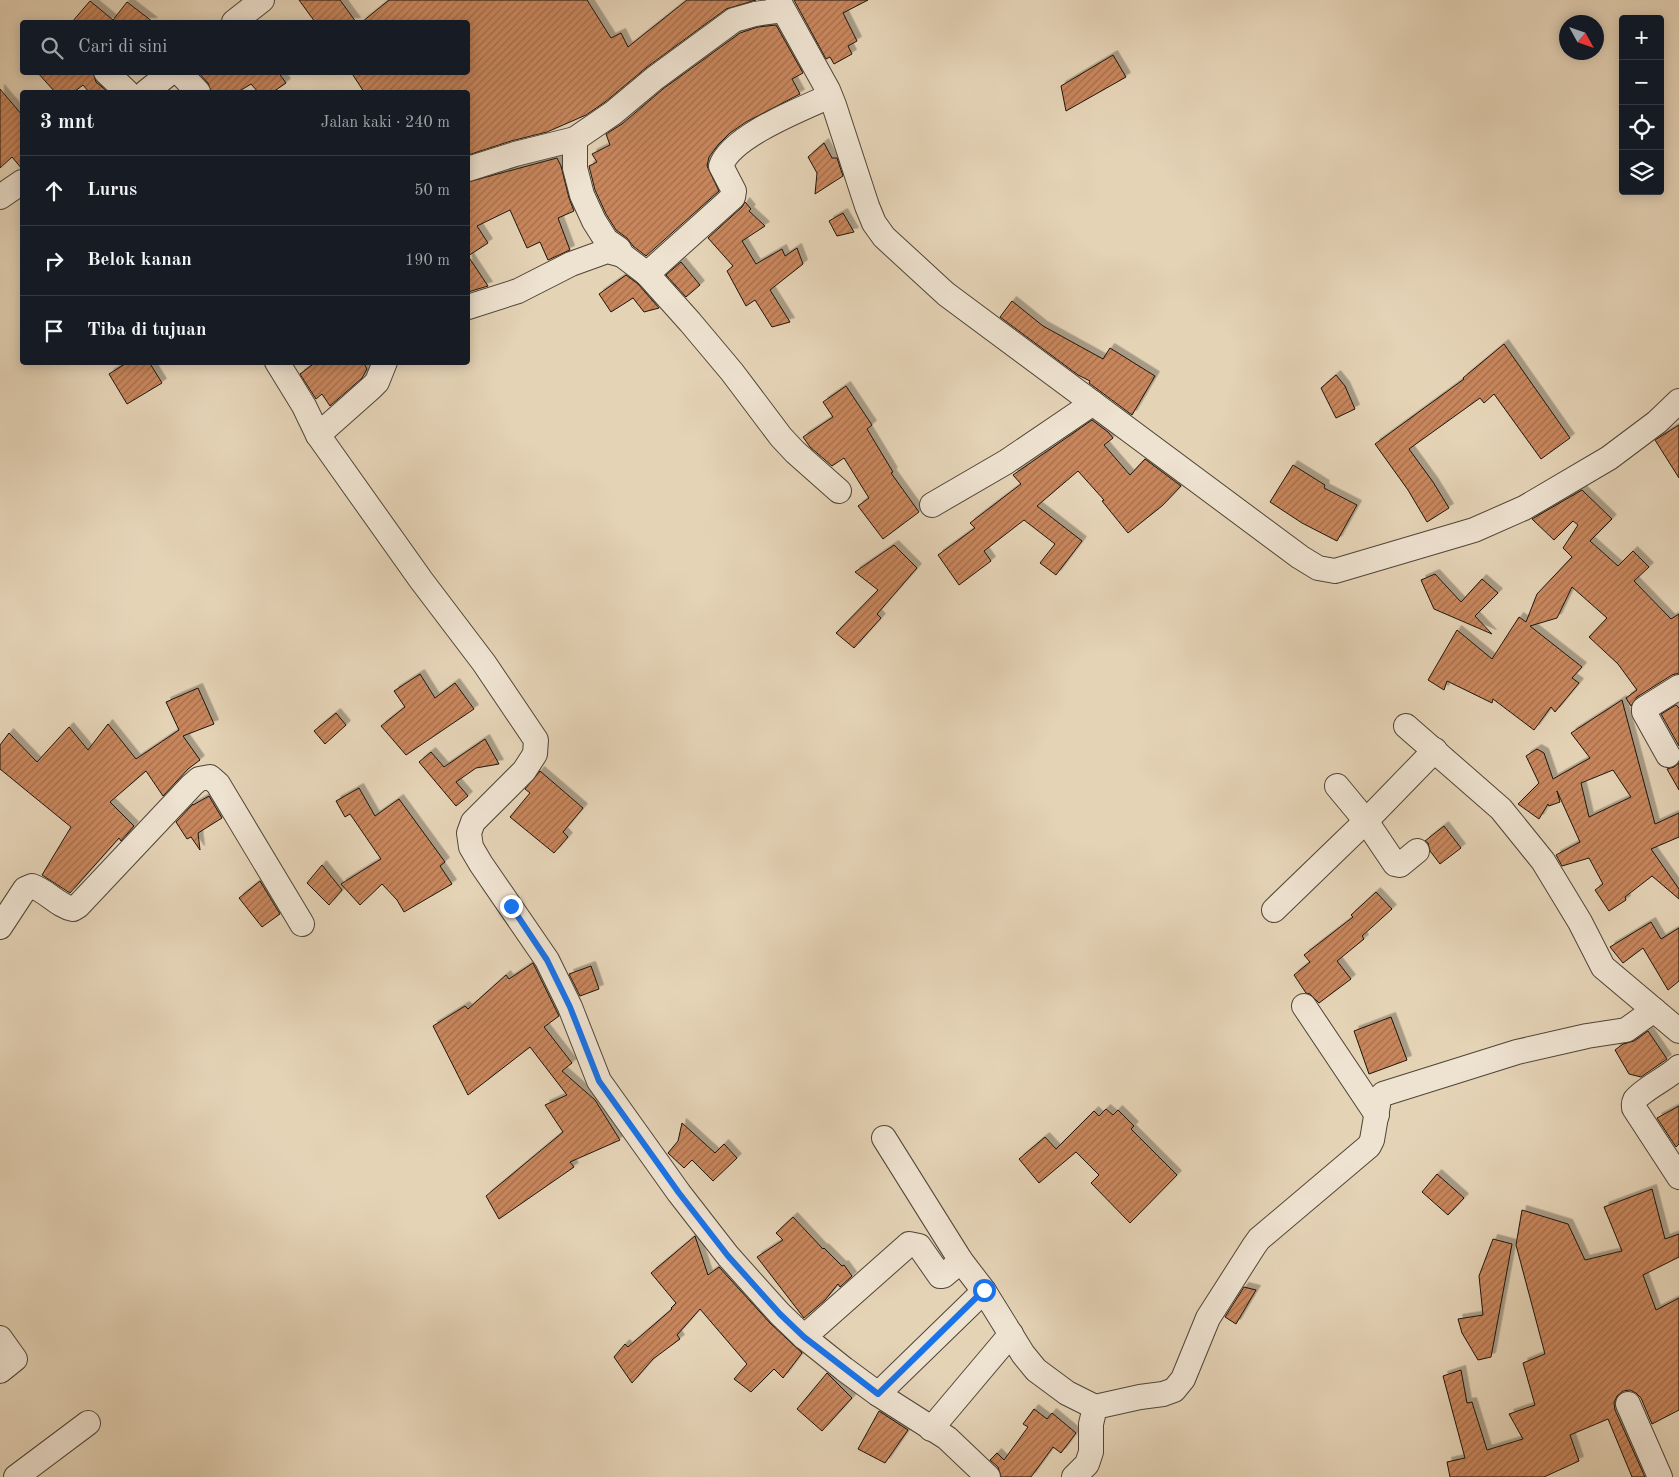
<!DOCTYPE html>
<html lang="id">
<meta charset="utf-8">
<style>
:root{--surface:#171b24;--page:#20242c;--text:#f1f3f6;--muted:#9ea1a6;--line:#363941}
body{margin:0;font-family:"Old Standard TT",serif;background:var(--page);color:var(--text)}
.controls{position:absolute;right:15px;top:15px;display:grid;overflow:hidden;border-radius:5px;box-shadow:0 2px 12px #0003}
.controls button{width:45px;height:45px;display:grid;place-items:center;padding:0;border:0;border-bottom:1px solid var(--line);background:var(--surface);color:var(--text);font:25px sans-serif}
.compass{position:absolute;left:1559px;top:15px;width:45px;height:45px;border-radius:50%;background:var(--surface);box-shadow:0 2px 12px #0003;rotate:130deg}
.stop{position:absolute;width:15px;height:15px;margin:-11px;border:4px solid #1a73e8;border-radius:50%;background:#fff}
.stop.end{background:#1a73e8;border-color:#fff;box-shadow:0 1px 5px #0008}
.list{margin:0;padding:0;list-style:none}
h2{display:flex;justify-content:space-between;align-items:center;height:65px;margin:0;padding:0 20px;font-size:21px}
h2 small{font-size:16px;font-weight:400;color:var(--muted)}
.list li{display:grid;grid-template-columns:32px 1fr auto;gap:15px;align-items:center;box-sizing:border-box;height:70px;padding:0 20px;border-top:1px solid var(--line)}
.list b{display:block;font-size:19px;white-space:nowrap}
.list em{font-size:16px;font-style:normal;color:var(--muted)}
.icon{flex:none;width:28px;height:28px;fill:none;stroke:currentColor;stroke-width:2;stroke-linecap:round;stroke-linejoin:round}
.map{position:relative;flex:none;width:1679px;height:1477px;overflow:hidden}
.search{position:absolute;background:var(--surface);box-shadow:0 2px 12px #0003;left:20px;top:20px;width:450px;height:55px;display:flex;align-items:center;gap:12px;box-sizing:border-box;padding:0 18px;border-radius:5px;color:var(--muted);font-size:19px}
.panel{position:absolute;background:var(--surface);box-shadow:0 2px 12px #0003;left:20px;top:90px;width:450px;height:275px;border-radius:5px}
.map>svg:first-child{display:block}
.building{fill:url(#building-hatch);stroke:#1d160d;fill-rule:evenodd;filter:url(#shadow)}
.lines{fill:none;stroke-linecap:round;stroke-linejoin:round}
.minor-casing{stroke:#4f4537;stroke-width:26}
.minor{stroke:#eee2d0;stroke-width:24}
.route{stroke:#1a73e8;stroke-width:6}
</style>
<div class="map">
<svg width="1679" height="1477" viewBox="0 0 1679 1477">
<defs>
<pattern id="building-hatch" width="6" height="6" patternUnits="userSpaceOnUse" patternTransform="scale(1.25)"><rect width="6" height="6" fill="#c9865d"/><path d="M-1 1l2-2M0 6l6-6M5 7l2-2" fill="none" stroke="#a36d4b"/></pattern>
<filter id="shadow"><feDropShadow dx="4.5" dy="-4.5" stdDeviation="0" flood-color="#0004"/></filter>
</defs>
<rect width="100%" height="100%" fill="#e5d3b6"/>
<filter id="stains"><feTurbulence type="fractalNoise" baseFrequency=".004" numOctaves="4"/><feColorMatrix values="0 0 0 0 .2 0 0 0 0 .09 0 0 0 0 .02 0 0 0 .5 -.17"/></filter>
<radialGradient id="worn" r=".72"><stop offset=".6" stop-color="#630" stop-opacity="0"/><stop offset="1" stop-color="#630" stop-opacity=".3"/></radialGradient>
<!-- building -->
<g class="building">
<path d="M 299,0 L 340,0 L 356,22 L 315,22 Z"/>
<path d="M 389,0 L 587,0 L 611,38 L 621,33 L 628,47 L 687,0 L 756,0 L 726,9 L 647,67 L 605,102 L 586,115 L 547,132 L 511,141 L 468,155 L 468,92 L 364,92 L 351,72 L 468,72 L 468,22 L 362,22 Z"/>
<path d="M 794,0 L 868,0 L 843,13 L 857,41 L 848,46 L 852,54 L 834,64 L 830,57 L 826,59 Z"/>
<path d="M 90,1 L 113,20 L 127,2 L 153,22 L 72,22 Z"/>
<path d="M 776,25 L 803,73 L 792,79 L 800,94 L 746,122 L 730,133 L 718,145 L 709,157 L 707,166 L 719,191 L 646,256 L 633,246 L 627,238 L 616,230 L 606,214 L 595,190 L 589,166 L 597,162 L 592,154 L 610,145 L 606,134 L 622,124 L 663,89 L 740,33 L 758,27 Z"/>
<path d="M 1113,55 L 1126,77 L 1066,111 L 1061,86 Z"/>
<path d="M 37,72 L 93,72 L 96,82 L 108,92 L 89,92 L 83,85 L 74,92 L 55,92 Z"/>
<path d="M 198,72 L 278,72 L 286,83 L 273,92 L 258,92 L 251,84 L 238,92 L 211,92 L 208,83 Z"/>
<path d="M 0,89 L 22,115 L 22,169 L 12,157 L 0,168 Z"/>
<path d="M 824,143 L 832,158 L 837,158 L 843,176 L 815,194 L 817,173 L 808,157 Z"/>
<path d="M 557,158 L 561,166 L 569,198 L 574,211 L 558,218 L 570,250 L 548,260 L 540,242 L 527,248 L 510,210 L 477,226 L 488,243 L 468,256 L 488,286 L 468,292 L 468,182 Z"/>
<path d="M 745,202 L 751,209 L 749,211 L 765,226 L 742,241 L 756,264 L 782,249 L 785,256 L 797,248 L 803,264 L 770,290 L 790,322 L 772,327 L 755,300 L 746,306 L 727,271 L 733,266 L 708,238 L 742,207 Z"/>
<path d="M 843,213 L 854,232 L 837,236 L 829,221 Z"/>
<path d="M 681,262 L 700,285 L 686,297 L 666,275 Z"/>
<path d="M 626,275 L 638,284 L 659,308 L 644,312 L 633,298 L 611,312 L 599,294 Z"/>
<path d="M 1012,301 L 1043,326 L 1103,359 L 1110,348 L 1155,376 L 1132,415 L 1089,383 L 1090,381 L 1078,375 L 1000,317 Z"/>
<path d="M 1504,344 L 1570,438 L 1541,459 L 1494,394 L 1484,403 L 1480,398 L 1409,449 L 1433,482 L 1449,508 L 1427,522 L 1408,490 L 1375,444 L 1464,379 L 1463,378 Z"/>
<path d="M 128,362 L 149,362 L 162,383 L 127,404 L 109,374 Z"/>
<path d="M 316,362 L 363,362 L 367,369 L 362,378 L 330,406 L 322,394 L 316,399 L 300,374 Z"/>
<path d="M 1336,375 L 1345,386 L 1355,409 L 1336,418 L 1321,388 Z"/>
<path d="M 846,386 L 872,425 L 867,429 L 893,472 L 891,473 L 919,512 L 883,539 L 858,506 L 869,498 L 844,458 L 832,466 L 810,447 L 803,437 L 833,417 L 823,402 Z"/>
<path d="M 1092,420 L 1108,432 L 1113,438 L 1104,445 L 1130,475 L 1145,459 L 1181,486 L 1162,506 L 1128,533 L 1102,501 L 1104,500 L 1078,471 L 1037,506 L 1082,541 L 1056,575 L 1040,563 L 1055,544 L 1024,520 L 984,551 L 991,561 L 959,585 L 938,555 L 975,528 L 970,523 L 1021,484 L 1013,475 Z"/>
<path d="M 1679,425 L 1679,478 L 1655,440 Z"/>
<path d="M 1293,465 L 1325,485 L 1324,488 L 1357,505 L 1337,541 L 1302,523 L 1270,502 Z"/>
<path d="M 1582,490 L 1612,519 L 1590,541 L 1618,566 L 1633,551 L 1649,567 L 1634,581 L 1671,619 L 1679,614 L 1679,673 L 1672,675 L 1637,697 L 1631,706 L 1626,698 L 1637,690 L 1618,664 L 1589,637 L 1607,618 L 1572,587 L 1557,618 L 1530,626 L 1582,667 L 1572,678 L 1579,683 L 1555,712 L 1551,707 L 1534,730 L 1493,699 L 1492,703 L 1447,681 L 1444,690 L 1428,680 L 1457,630 L 1492,659 L 1519,617 L 1526,622 L 1537,594 L 1572,557 L 1563,548 L 1578,525 L 1573,521 L 1554,540 L 1532,519 Z"/>
<path d="M 894,545 L 917,568 L 877,614 L 881,618 L 854,648 L 836,633 L 878,590 L 855,572 Z"/>
<path d="M 1435,574 L 1461,602 L 1482,579 L 1498,593 L 1475,616 L 1492,634 L 1434,609 L 1421,580 Z"/>
<path d="M 420,674 L 435,698 L 455,683 L 474,709 L 406,755 L 381,726 L 405,707 L 394,691 Z"/>
<path d="M 198,688 L 214,724 L 183,736 L 200,760 L 188,769 L 163,796 L 146,771 L 110,802 L 134,826 L 121,841 L 119,838 L 70,893 L 42,875 L 71,827 L 0,769 L 0,745 L 9,733 L 37,762 L 69,727 L 88,750 L 108,724 L 136,759 L 179,730 L 166,702 Z"/>
<path d="M 1622,700 L 1655,824 L 1679,813 L 1679,837 L 1651,849 L 1679,889 L 1679,899 L 1652,876 L 1625,897 L 1626,900 L 1609,911 L 1595,890 L 1603,884 L 1589,858 L 1562,866 L 1556,855 L 1580,842 L 1557,791 L 1560,802 L 1549,806 L 1548,804 L 1539,819 L 1518,804 L 1539,783 L 1526,756 L 1537,749 L 1544,753 L 1553,779 L 1590,758 L 1571,733 ZM 1613,770 L 1631,797 L 1589,817 L 1581,783 Z"/>
<path d="M 1676,705 L 1679,708 L 1679,746 L 1661,714 Z"/>
<path d="M 336,713 L 346,725 L 325,744 L 314,731 Z"/>
<path d="M 485,739 L 499,764 L 476,768 L 456,782 L 468,796 L 456,806 L 419,762 L 431,752 L 444,767 Z"/>
<path d="M 1679,763 L 1679,790 L 1667,769 L 1674,767 Z"/>
<path d="M 540,771 L 583,808 L 563,832 L 568,837 L 554,853 L 510,817 L 530,793 L 525,789 Z"/>
<path d="M 359,788 L 375,816 L 399,799 L 445,862 L 440,866 L 452,884 L 404,912 L 397,900 L 382,884 L 360,905 L 341,884 L 381,859 L 350,814 L 345,817 L 336,801 Z"/>
<path d="M 209,796 L 222,818 L 198,833 L 200,850 L 191,837 L 187,839 L 176,822 L 193,804 L 193,805 Z"/>
<path d="M 1444,826 L 1461,848 L 1440,864 L 1430,851 L 1428,843 L 1425,841 Z"/>
<path d="M 322,865 L 342,890 L 329,905 L 307,883 Z"/>
<path d="M 260,881 L 280,914 L 262,927 L 239,898 Z"/>
<path d="M 1376,892 L 1392,909 L 1362,936 L 1364,939 L 1337,961 L 1351,979 L 1319,1003 L 1310,994 L 1306,993 L 1294,975 L 1310,962 L 1304,955 L 1353,917 L 1351,915 Z"/>
<path d="M 1651,922 L 1661,939 L 1679,928 L 1679,981 L 1668,990 L 1643,948 L 1623,963 L 1610,947 Z"/>
<path d="M 533,963 L 559,1016 L 544,1027 L 572,1063 L 562,1071 L 595,1100 L 620,1140 L 570,1162 L 574,1167 L 499,1219 L 486,1196 L 563,1132 L 545,1105 L 567,1095 L 530,1047 L 468,1095 L 433,1026 L 465,1006 L 468,1009 L 506,975 L 509,979 Z"/>
<path d="M 591,966 L 599,989 L 580,996 L 569,974 Z"/>
<path d="M 1391,1017 L 1407,1060 L 1369,1074 L 1354,1031 Z"/>
<path d="M 1648,1031 L 1667,1059 L 1641,1077 L 1629,1074 L 1615,1050 L 1623,1044 L 1634,1041 Z"/>
<path d="M 1679,1106 L 1679,1144 L 1676,1147 L 1657,1118 Z"/>
<path d="M 1106,1109 L 1113,1115 L 1118,1110 L 1134,1126 L 1131,1129 L 1177,1175 L 1130,1223 L 1091,1183 L 1099,1175 L 1076,1152 L 1039,1183 L 1019,1159 L 1045,1137 L 1056,1149 L 1094,1111 L 1099,1116 Z"/>
<path d="M 682,1123 L 715,1153 L 724,1144 L 737,1158 L 713,1181 L 692,1160 L 684,1168 L 668,1153 L 678,1141 Z"/>
<path d="M 1437,1174 L 1464,1198 L 1448,1215 L 1422,1192 Z"/>
<path d="M 1652,1189 L 1665,1239 L 1679,1234 L 1679,1257 L 1643,1275 L 1656,1310 L 1679,1298 L 1679,1410 L 1652,1424 L 1641,1398 L 1636,1393 L 1630,1390 L 1623,1391 L 1617,1396 L 1614,1403 L 1615,1410 L 1645,1477 L 1632,1477 L 1608,1419 L 1570,1435 L 1579,1461 L 1544,1477 L 1450,1477 L 1447,1462 L 1465,1458 L 1443,1376 L 1461,1370 L 1467,1403 L 1472,1402 L 1487,1450 L 1523,1439 L 1509,1414 L 1535,1405 L 1523,1363 L 1545,1354 L 1516,1245 L 1522,1210 L 1568,1224 L 1585,1260 L 1622,1251 L 1604,1207 Z"/>
<path d="M 793,1217 L 823,1249 L 824,1248 L 842,1266 L 844,1265 L 852,1276 L 840,1287 L 838,1284 L 825,1300 L 804,1318 L 757,1257 L 783,1240 L 776,1233 Z"/>
<path d="M 695,1236 L 708,1275 L 719,1267 L 770,1323 L 802,1353 L 783,1378 L 774,1369 L 751,1392 L 734,1379 L 747,1364 L 700,1309 L 677,1335 L 680,1339 L 653,1359 L 632,1383 L 614,1357 L 625,1344 L 628,1347 L 672,1309 L 671,1308 L 676,1303 L 651,1273 Z"/>
<path d="M 1493,1239 L 1512,1244 L 1491,1357 L 1478,1360 L 1462,1333 L 1458,1319 L 1483,1315 L 1479,1276 Z"/>
<path d="M 1244,1287 L 1256,1290 L 1236,1324 L 1225,1317 Z"/>
<path d="M 827,1373 L 852,1398 L 822,1431 L 797,1409 Z"/>
<path d="M 1034,1409 L 1047,1419 L 1052,1413 L 1076,1433 L 1061,1453 L 1053,1447 L 1031,1477 L 1001,1477 L 998,1467 L 990,1460 L 997,1453 L 1004,1460 L 1028,1427 L 1023,1424 Z"/>
<path d="M 879,1411 L 908,1430 L 885,1463 L 858,1449 Z"/>
</g>
<g class="lines">
<!-- minor casing -->
<g class="minor-casing">
<g id="minor">
<path d="M 778,0 L 828,90 L 834,105 L 867,206 L 874,223 L 884,237 L 946,294 L 1300,557 L 1318,568 L 1335,571 L 1474,530 L 1524,508 L 1609,458 L 1657,422 L 1679,401"/>
<path d="M 783,10 L 755,14 L 734,20 L 655,78 L 613,113 L 575,139 L 575,168 L 582,195 L 594,221 L 606,240 L 619,249 L 622,255 L 647,274 L 690,322 L 732,372 L 781,437 L 795,452 L 839,491"/>
<path d="M 234,22 L 262,0"/>
<path d="M 106,72 L 127,92"/>
<path d="M 179,72 L 198,92"/>
<path d="M 146,92 L 171,72"/>
<path d="M 468,169 L 515,154 L 575,139"/>
<path d="M 0,197 L 22,182"/>
<path d="M 647,274 L 733,197 L 734,191 L 721,166 C 731,136 802,109 830,96"/>
<path d="M 468,307 L 518,291 L 571,264 L 607,251 L 622,255"/>
<path d="M 277,362 L 304,406 L 318,435 L 421,580 L 484,663 L 536,740 L 535,754 L 524,771 L 473,822 L 469,833 L 471,847 L 481,864 L 547,960 L 570,1007 L 599,1081 L 679,1193 L 728,1256 L 780,1314 L 804,1337 L 844,1369 L 878,1394 L 947,1438 L 988,1477"/>
<path d="M 318,435 L 371,388 L 377,382 L 385,362"/>
<path d="M 932,505 L 1006,462 L 1093,403"/>
<path d="M 1406,726 L 1501,809 L 1543,861 L 1580,922 L 1603,967 L 1654,1010"/>
<path d="M 1668,755 L 1644,712 L 1644,709 L 1679,687"/>
<path d="M 1337,786 L 1366,821 L 1395,864 L 1400,865 L 1417,851"/>
<path d="M 1274,910 L 1366,821 L 1435,750"/>
<path d="M 0,927 L 25,889 L 32,886 C 47,891 58,906 73,909 L 78,906 L 192,785 L 199,779 L 210,777 L 218,784 L 302,924"/>
<path d="M 1304,1006 L 1377,1115"/>
<path d="M 1679,1067 C 1668,1078 1643,1089 1635,1100 C 1633,1104 1634,1104 1634,1108 L 1679,1177"/>
<path d="M 884,1138 L 961,1261 L 984,1291 L 1023,1354 L 1036,1370 L 1067,1393 L 1095,1407"/>
<path d="M 804,1337 L 909,1244 L 919,1246 L 940,1276 L 943,1276 L 961,1261"/>
<path d="M 0,1338 L 15,1359 L 0,1371"/>
<path d="M 878,1394 L 984,1291"/>
<path d="M 1628,1404 L 1660,1477"/>
<path d="M 931,1429 L 1011,1334"/>
<path d="M 16,1477 L 88,1423"/>
<path d="M 1074,1477 L 1087,1464 L 1091,1452 L 1091,1424 L 1095,1407 L 1140,1397 L 1163,1394 L 1174,1390 L 1183,1379 L 1208,1318 L 1254,1246 L 1259,1239 L 1369,1146 L 1372,1140 L 1379,1099 L 1383,1094 L 1517,1052 L 1587,1036 L 1626,1030 L 1654,1010 L 1679,1031"/>
</g>
</g>
<!-- minor -->
<use href="#minor" class="minor"/>
</g>
<g class="lines">
<!-- route -->
<path class="route" d="M 511,906 L 547,960 L 570,1007 L 599,1081 L 679,1193 L 728,1256 L 780,1314 L 804,1337 L 878,1394 L 984,1290"/>
</g>
<rect width="100%" height="100%" filter="url(#stains)"/>
<rect width="100%" height="100%" fill="url(#worn)"/>
</svg>
<div class="controls">
<button>+</button>
<button>−</button>
<button><svg class="icon" aria-label="locate" viewBox="0 0 24 24"><circle cx="12" cy="12" r="6"/><path d="M12 2v4M12 18v4M2 12h4M18 12h4"/></svg></button>
<button><svg class="icon" aria-label="layers" viewBox="0 0 24 24"><path d="M12 4l9 5-9 5-9-5zM3 14l9 5 9-5"/></svg></button>
</div>
<svg class="compass" viewBox="-18 -18 36 36"><path d="M0-13l5 13h-10z" fill="#e53935"/><path d="M0 13l5-13h-10z" fill="#9ea1a6"/></svg>
<div class="stop" style="left:984px;top:1290px"></div>
<div class="stop end" style="left:511px;top:906px"></div>
<div class="search"><svg class="icon" aria-label="search" viewBox="0 0 24 24"><circle cx="10" cy="10" r="6"/><path d="M15 15l6 6"/></svg>Cari di sini</div>
<section class="panel">
<h2>3 mnt<small>Jalan kaki · 240 m</small></h2>
<ul class="list">
<li><svg class="icon" aria-label="ahead" viewBox="0 0 24 24"><path d="M12 20V5M6 11l6-6 6 6"/></svg><div><b>Lurus</b></div><em>50 m</em></li>
<li><svg class="icon" aria-label="right" viewBox="0 0 24 24"><path d="M7 20v-9h11M14 6l5 5-5 5"/></svg><div><b>Belok kanan</b></div><em>190 m</em></li>
<li><svg class="icon" aria-label="arrive" viewBox="0 0 24 24"><path d="M6 21V4h12l-3 4 3 4H6"/></svg><div><b>Tiba di tujuan</b></div></li>
</ul>
</section>
</div>
